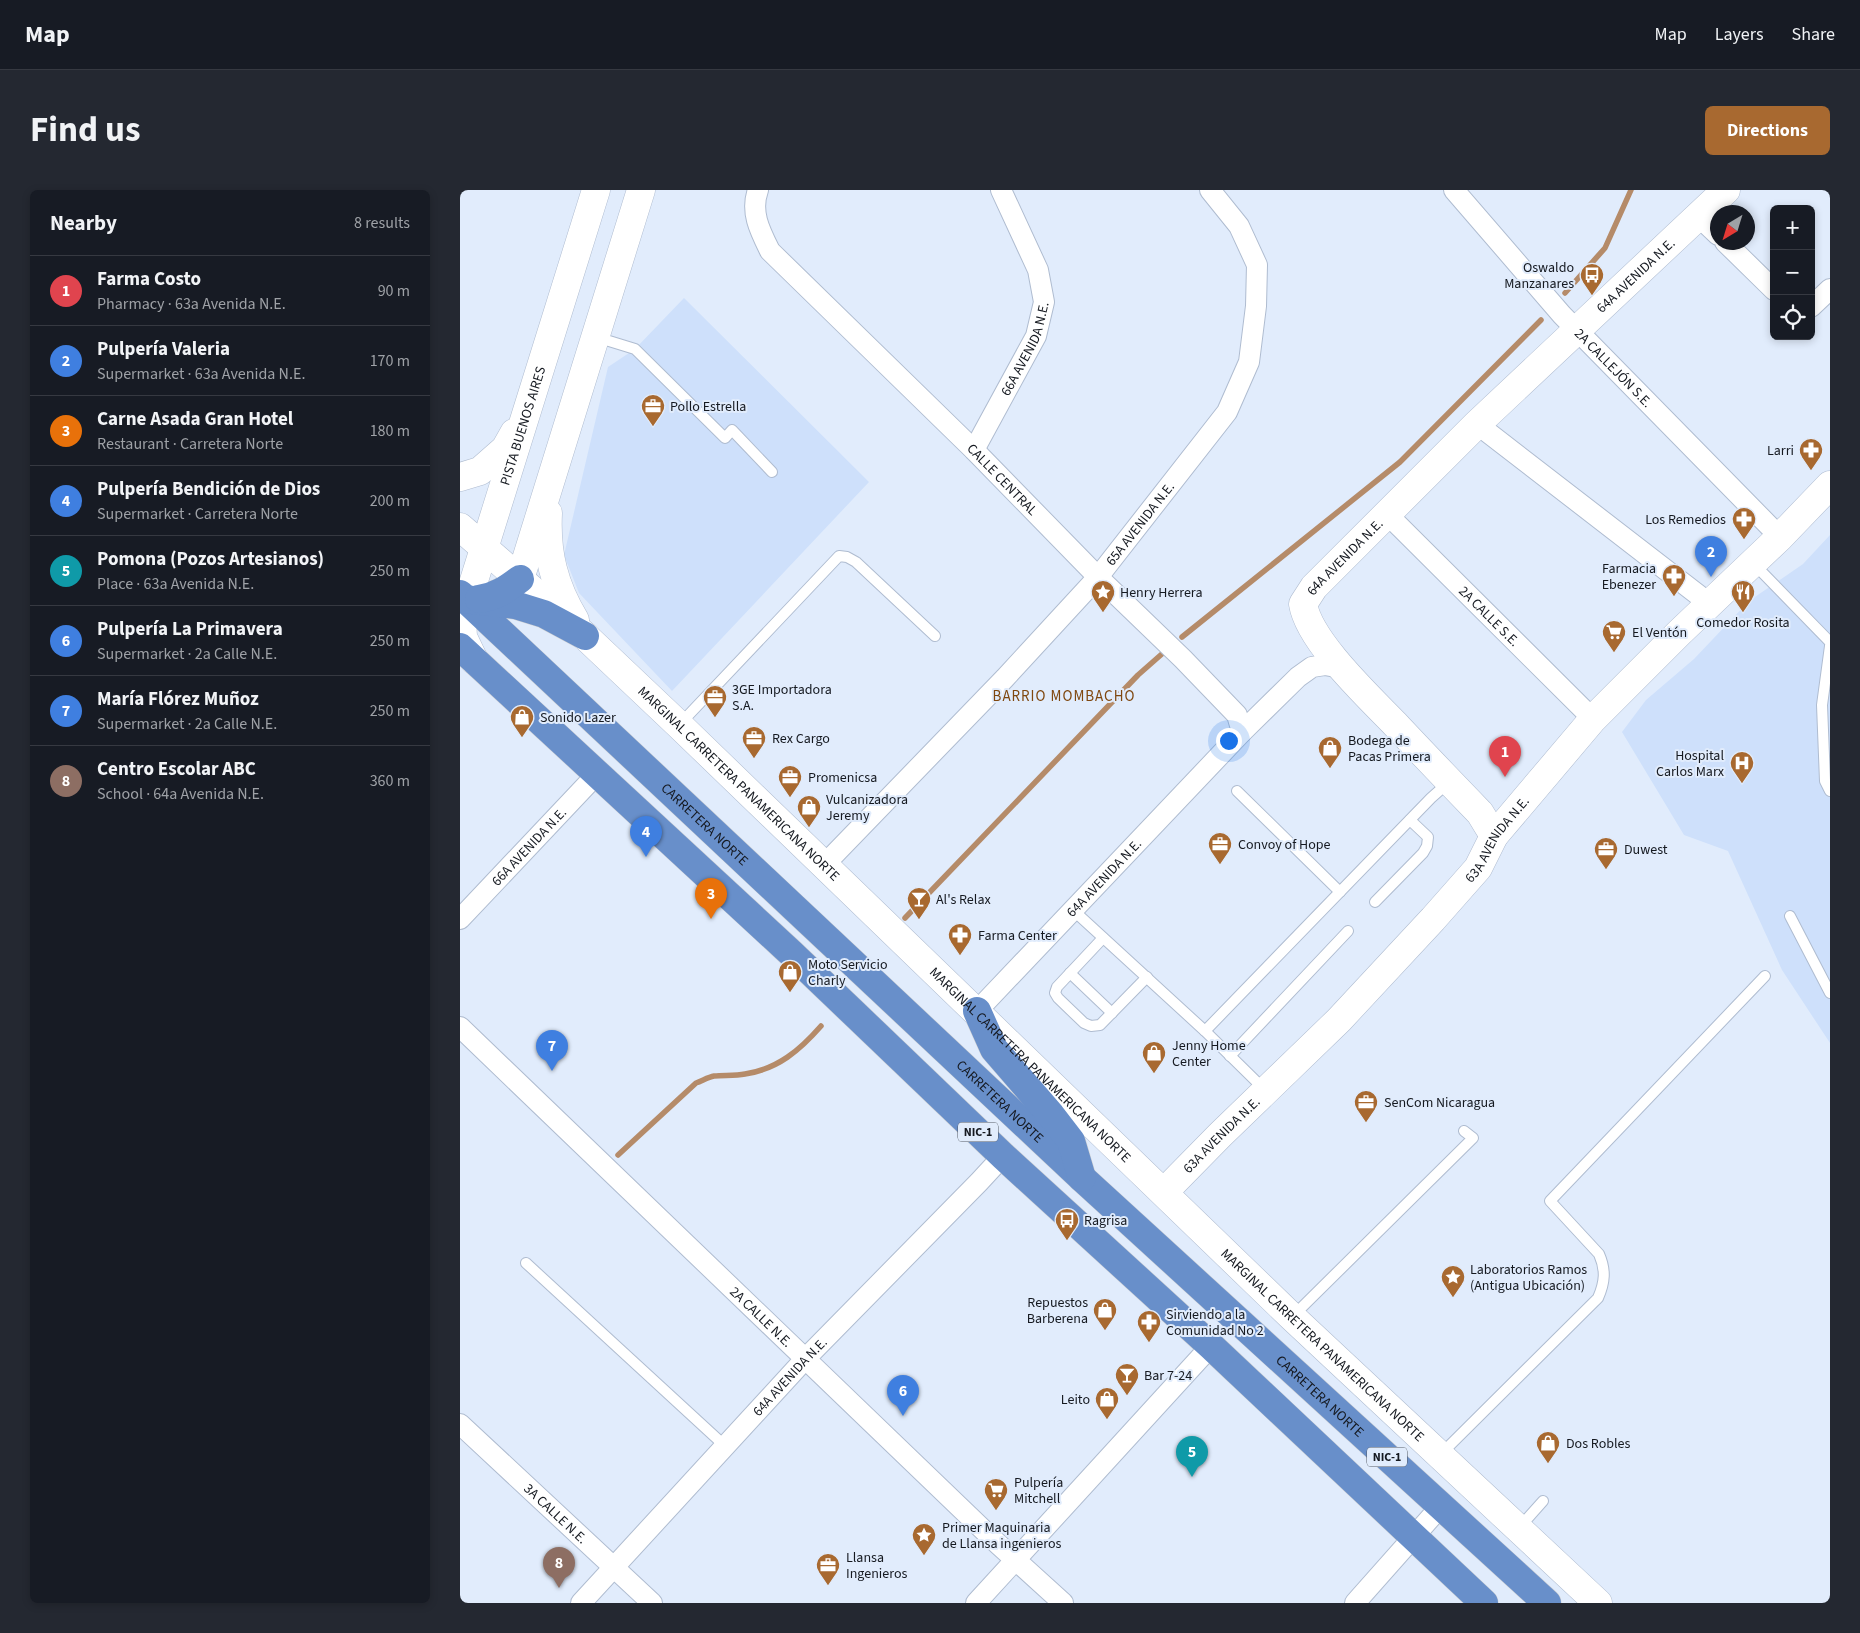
<!DOCTYPE html>
<meta charset="utf-8">
<style>
:root{--surface:#171b24;--page:#242831;--text:#f1f3f6;--muted:#9ea1a6;--line:#363941;--accent:#a86930}
body{margin:0;font-family:"Source Sans 3",sans-serif;background:var(--page);color:var(--text)}
.controls{position:absolute;right:15px;top:15px;display:grid;overflow:hidden;border-radius:8px;box-shadow:0 2px 8px #0003}
.controls button{width:45px;height:45px;display:grid;place-items:center;padding:0;border:0;border-bottom:1px solid var(--line);background:var(--surface);color:var(--text);font:25px sans-serif}
.compass{position:absolute;left:1250px;top:15px;width:45px;height:45px;border-radius:50%;background:var(--surface);box-shadow:0 2px 8px #0003;rotate:218deg}
.you{position:absolute;left:768px;top:550px;width:18px;height:18px;margin:-12px;border:4px solid #fff;border-radius:50%;background:#1a73e8;box-shadow:0 0 0 8px #1a73e833}
.badge{display:grid;place-items:center;width:32px;height:32px;border-radius:50%;background:var(--accent);color:#fff;font-size:16px;font-weight:700}
.pin{position:absolute;translate:-50% -41px;filter:drop-shadow(0 1px 2px #0008)}
.pin::after{content:'';position:absolute;top:26px;width:18px;height:15px;background:inherit;clip-path:polygon(0 0,100% 0,50% 100%)}
.list{margin:0;padding:0;list-style:none}
h2{display:flex;justify-content:space-between;align-items:center;height:65px;margin:0;padding:0 20px;font-size:21px}
h2 small{font-size:16px;font-weight:400;color:var(--muted)}
.list li{display:grid;grid-template-columns:32px 1fr auto;gap:15px;align-items:center;box-sizing:border-box;height:70px;padding:0 20px;border-top:1px solid var(--line)}
.list b{display:block;font-size:19px;white-space:nowrap}
.list p{margin:0;font-size:16px;white-space:nowrap;color:var(--muted)}
.list em{font-size:16px;font-style:normal;color:var(--muted)}
.icon{flex:none;width:28px;height:28px;fill:none;stroke:currentColor;stroke-width:2;stroke-linecap:round;stroke-linejoin:round}
.map{position:relative;flex:none;width:1370px;height:1413px;overflow:hidden;border-radius:8px}
header{display:flex;align-items:center;gap:30px;box-sizing:border-box;height:70px;padding:0 25px;background:var(--surface);border-bottom:1px solid var(--line)}
header strong{font-size:24px}
nav{display:flex;gap:28px;margin-inline-start:auto;font-size:18px}
.intro{display:flex;align-items:center;justify-content:space-between;box-sizing:border-box;height:120px;padding:0 30px}
h1{margin:0;font-size:35px}
.button{padding:12px 22px;border-radius:8px;background:var(--accent);color:#fff;font-size:18px;font-weight:700}
main{display:flex;gap:30px;padding:0 30px}
aside{flex:1;background:var(--surface);border-radius:8px;box-shadow:0 2px 8px #0003}
.map>svg:first-child{display:block}
.built{fill:#cee0fb}
.lines{fill:none;stroke-linecap:round;stroke-linejoin:round}
.stream{stroke:#b58b69;stroke-width:5.5}
.lane-casing{stroke:#afbcd0;stroke-width:12}
.street-casing{stroke:#afbcd0;stroke-width:22}
.secondary-casing{stroke:#afbcd0;stroke-width:29}
.highway-casing{stroke:#d0d1d2;stroke-width:29}
.lane{stroke:#fff;stroke-width:10}
.street{stroke:#fff;stroke-width:20}
.secondary{stroke:#fff;stroke-width:28}
.highway{stroke:#688fca;stroke-width:28}
.labels{text-anchor:middle;stroke-width:4;stroke-linejoin:round;paint-order:stroke}
.shield{fill:#e1ecfc;stroke:#525862;stroke-width:1}
.shield-label{font-size:12px;font-weight:bold;fill:#151920}
.poi-label{font-size:14px;fill:#151920;stroke:#e1ecfc;text-anchor:start}
.street-label{font-size:14px;fill:#151920;stroke:#e1ecfc}
.neighbourhood-label{font-size:15px;letter-spacing:1px;fill:#7f470f;stroke:#e1ecfc}
</style>
<header>
<strong>Map</strong>
<nav><a>Map</a><a>Layers</a><a>Share</a></nav>
</header>
<div class="intro"><h1>Find us</h1><a class="button">Directions</a></div>
<main>
<aside>
<h2>Nearby<small>8 results</small></h2>
<ul class="list">
<li><span class="badge" style="background:#e0444e">1</span><div><b>Farma Costo</b><p>Pharmacy · 63a Avenida N.E.</p></div><em>90 m</em></li>
<li><span class="badge" style="background:#3f7fe0">2</span><div><b>Pulpería Valeria</b><p>Supermarket · 63a Avenida N.E.</p></div><em>170 m</em></li>
<li><span class="badge" style="background:#e8710a">3</span><div><b>Carne Asada Gran Hotel</b><p>Restaurant · Carretera Norte</p></div><em>180 m</em></li>
<li><span class="badge" style="background:#3f7fe0">4</span><div><b>Pulpería Bendición de Dios</b><p>Supermarket · Carretera Norte</p></div><em>200 m</em></li>
<li><span class="badge" style="background:#0f9aa8">5</span><div><b>Pomona (Pozos Artesianos)</b><p>Place · 63a Avenida N.E.</p></div><em>250 m</em></li>
<li><span class="badge" style="background:#3f7fe0">6</span><div><b>Pulpería La Primavera</b><p>Supermarket · 2a Calle N.E.</p></div><em>250 m</em></li>
<li><span class="badge" style="background:#3f7fe0">7</span><div><b>María Flórez Muñoz</b><p>Supermarket · 2a Calle N.E.</p></div><em>250 m</em></li>
<li><span class="badge" style="background:#8d6e63">8</span><div><b>Centro Escolar ABC</b><p>School · 64a Avenida N.E.</p></div><em>360 m</em></li>
</ul>
</aside>
<div class="map">
<svg width="1370" height="1413" viewBox="0 0 1370 1413">
<rect width="100%" height="100%" fill="#e1ecfc"/>
<!-- built -->
<g class="built">
<path d="M 224,108 L 409,292 L 212,501 L 119,403 L 104,365 L 148,177 L 175,159 Z"/>
<path d="M 1370,345 L 1370,853 L 1322,780 L 1268,661 L 1224,645 L 1162,542 L 1186,510 L 1234,469 L 1289,411 L 1343,374 Z"/>
</g>
<g class="lines">
<!-- stream -->
<g class="stream">
<path d="M 1105,103 L 1145,58 L 1171,0"/>
<path d="M 722,447 L 940,272 L 1081,130"/>
<path d="M 445,728 L 678,485 L 703,463"/>
<path d="M 158,965 L 236,893 C 242,891 248,887 254,886 C 264,885 275,886 285,884 C 318,879 340,860 361,836"/>
</g>
<!-- lane casing -->
<g class="lane-casing">
<g id="lane">
<path d="M 136,147 L 175,159 L 265,248 L 272,240 L 312,282"/>
<path d="M 1294,374 L 1370,452"/>
<path d="M 1370,456 L 1362,515 L 1365,591 L 1370,601"/>
<path d="M 220,534 L 379,366 L 387,367 L 396,372 L 475,446"/>
<path d="M 777,601 L 880,702"/>
<path d="M 915,712 L 963,663 L 967,656 L 968,647 L 950,630"/>
<path d="M 613,720 L 745,841 L 805,900"/>
<path d="M 1330,726 L 1370,803"/>
<path d="M 643,748 L 597,797 L 595,803 L 598,808 L 624,833 L 631,836 L 640,835 L 687,787"/>
<path d="M 610,783 L 652,823"/>
<path d="M 745,841 L 971,608 L 989,592"/>
<path d="M 770,866 L 888,741"/>
<path d="M 66,1073 L 265,1256"/>
<path d="M 833,1126 L 1013,948 L 1004,941"/>
<path d="M 981,1264 L 1138,1108 C 1145,1092 1146,1080 1139,1064 L 1090,1011 L 1305,786"/>
<path d="M 1059,1338 L 1083,1311"/>
</g>
</g>
<!-- street casing -->
<g class="street-casing">
<g id="street">
<path id="s1" d="M 298,0 C 290,22 300,41 310,61 L 514,260 L 638,387 L 723,469 L 777,525 L 782,542"/>
<path id="s2" d="M 994,0 L 1102,125 L 1320,347"/>
<path d="M 1238,26 L 1258,45"/>
<path d="M 1265,52 L 1314,100"/>
<path d="M 1351,117 L 1370,99"/>
<path d="M 1017,234 L 1250,414"/>
<path id="s3" d="M 514,260 L 576,146 L 584,112 L 578,80 L 541,0"/>
<path id="s4" d="M 926,323 L 1133,529"/>
<path id="s5" d="M 365,674 L 545,488 L 638,387 L 767,222 L 789,172 L 796,116 L 797,75 L 779,36 L 750,0"/>
<path id="s6" d="M 0,729 L 137,584"/>
<path id="s7" d="M 517,821 L 782,542 L 838,487 L 852,477 L 865,475 L 881,478"/>
<path id="s8" d="M 0,837 L 538,1354 L 603,1413"/>
<path id="s9" d="M 0,1234 L 192,1413"/>
<path id="s10" d="M 121,1413 L 346,1168 L 519,992 L 543,966"/>
<path d="M 516,1413 L 751,1156"/>
<path d="M 895,1413 L 981,1316"/>
</g>
</g>
<!-- secondary casing -->
<g class="secondary-casing">
<g id="secondary">
<path d="M 0,287 L 20,281 L 45,259 L 54,243"/>
<path d="M 88,323 C 86,363 94,396 115,430"/>
<path id="s11" d="M 0,337 L 125,446 L 219,535 L 832,1127 L 1138,1413"/>
<path d="M 60,389 L 181,0"/>
<path id="s12" d="M 14,470 L 3,447 L 2,429 L 136,0"/>
<path id="s13" d="M 1034,646 L 1020,623 C 992,594 963,564 935,534 C 908,506 849,451 843,414 L 854,397 L 1017,234 L 1266,0"/>
<path id="s14" d="M 704,1002 L 760,945 L 879,830 L 973,729 L 1018,678 L 1034,646 L 1133,529 L 1219,443 L 1320,347 L 1370,295"/>
</g>
</g>
<!-- highway casing -->
<g class="highway-casing">
<g id="highway">
<path id="s15" d="M 0,404 L 623,989 L 1087,1413"/>
<path d="M 4,409 L 55,415 L 84,424 L 125,446"/>
<path d="M 19,409 C 35,407 47,399 60,389"/>
<path d="M 0,457 L 332,764 L 543,966 L 751,1156 L 1024,1413"/>
<path d="M 517,821 L 534,859 L 591,925 L 611,951 L 622,988"/>
</g>
</g>
<!-- lane -->
<use href="#lane" class="lane"/>
<!-- street -->
<use href="#street" class="street"/>
<!-- secondary -->
<use href="#secondary" class="secondary"/>
<!-- highway -->
<use href="#highway" class="highway"/>
</g>
<!-- icons -->
<defs>
<g id="bus-pin" transform="scale(1.25)"><path d="M0 17L-7.5 6A9.5 9.5 0 1 1 7.5 6Z" fill="#a86930" stroke="#e1ecfc"/><path d="M-5-6H5V4H4V6H2V4H-2V6H-4V4H-5ZM-3.5-4V0h7V-4ZM-3.5 1.2v1.5H-2V1.2ZM2 1.2v1.5H3.5V1.2Z" fill="#fff"/></g>
<g id="office-pin" transform="scale(1.25)"><path d="M0 17L-7.5 6A9.5 9.5 0 1 1 7.5 6Z" fill="#a86930" stroke="#e1ecfc"/><path d="M-6-3h4V-5.5h4V-3h4V5H-6ZM-1-4.5V-3h2v-1.5ZM-6 0V1H6V0Z" fill="#fff"/></g>
<g id="pharmacy-pin" transform="scale(1.25)"><path d="M0 17L-7.5 6A9.5 9.5 0 1 1 7.5 6Z" fill="#a86930" stroke="#e1ecfc"/><path d="M-2-6h4v4h4v4h-4v4h-4v-4h-4v-4h4Z" fill="#fff"/></g>
<g id="sight-pin" transform="scale(1.25)"><path d="M0 17L-7.5 6A9.5 9.5 0 1 1 7.5 6Z" fill="#a86930" stroke="#e1ecfc"/><path d="M0-6L1.8-2.2L6-1.7L2.9 1.2L3.7 5.4L0 3.3L-3.7 5.4L-2.9 1.2L-6-1.7L-1.8-2.2Z" fill="#fff"/></g>
<g id="restaurant-pin" transform="scale(1.25)"><path d="M0 17L-7.5 6A9.5 9.5 0 1 1 7.5 6Z" fill="#a86930" stroke="#e1ecfc"/><path d="M-5-6h1v4h1v-4h1v4h1v-4h1v5L-1.5 .5V6h-2V.5L-5-1ZM5-6V6H3V1.5H1.5Q1.5-4 5-6Z" fill="#fff"/></g>
<g id="supermarket-pin" transform="scale(1.25)"><path d="M0 17L-7.5 6A9.5 9.5 0 1 1 7.5 6Z" fill="#a86930" stroke="#e1ecfc"/><path d="M-6-5.5h2.5l.6 2H6L4.5 2H-2.5L-4.4-4H-6ZM-1.5 3.2a1.3 1.3 0 1 0 .1 0ZM3 3.2a1.3 1.3 0 1 0 .1 0Z" fill="#fff"/></g>
<g id="shop-pin" transform="scale(1.25)"><path d="M0 17L-7.5 6A9.5 9.5 0 1 1 7.5 6Z" fill="#a86930" stroke="#e1ecfc"/><path d="M-5-2.5h2.3a2.7 3.5 0 0 1 5.4 0H5L5.5 6h-11ZM-1.5-2.5h3a1.5 2.3 0 0 0-3 0Z" fill="#fff"/></g>
<g id="hospital-pin" transform="scale(1.25)"><path d="M0 17L-7.5 6A9.5 9.5 0 1 1 7.5 6Z" fill="#a86930" stroke="#e1ecfc"/><path d="M-5-5h3v3.5h4V-5h3V5h-3V1.5h-4V5h-3Z" fill="#fff"/></g>
<g id="bar-pin" transform="scale(1.25)"><path d="M0 17L-7.5 6A9.5 9.5 0 1 1 7.5 6Z" fill="#a86930" stroke="#e1ecfc"/><path d="M-6-5H6L.8 .8V4.5H3.5V6h-7V4.5H-.8V.8Z" fill="#fff"/></g>
</defs>
<g fill-rule="evenodd">
<use href="#bus-pin" x="1132" y="85"/>
<use href="#office-pin" x="193" y="216"/>
<use href="#pharmacy-pin" x="1351" y="260"/>
<use href="#pharmacy-pin" x="1284" y="329"/>
<use href="#pharmacy-pin" x="1214" y="386"/>
<use href="#sight-pin" x="643" y="402"/>
<use href="#restaurant-pin" x="1283" y="402"/>
<use href="#supermarket-pin" x="1154" y="442"/>
<use href="#office-pin" x="255" y="507"/>
<use href="#shop-pin" x="62" y="527"/>
<use href="#office-pin" x="294" y="548"/>
<use href="#shop-pin" x="870" y="558"/>
<use href="#hospital-pin" x="1282" y="573"/>
<use href="#office-pin" x="330" y="587"/>
<use href="#shop-pin" x="349" y="617"/>
<use href="#office-pin" x="760" y="654"/>
<use href="#office-pin" x="1146" y="659"/>
<use href="#bar-pin" x="459" y="709"/>
<use href="#pharmacy-pin" x="500" y="745"/>
<use href="#shop-pin" x="330" y="782"/>
<use href="#shop-pin" x="694" y="863"/>
<use href="#office-pin" x="906" y="912"/>
<use href="#bus-pin" x="607" y="1030"/>
<use href="#sight-pin" x="993" y="1087"/>
<use href="#shop-pin" x="645" y="1120"/>
<use href="#pharmacy-pin" x="689" y="1132"/>
<use href="#bar-pin" x="667" y="1185"/>
<use href="#shop-pin" x="647" y="1209"/>
<use href="#shop-pin" x="1088" y="1253"/>
<use href="#supermarket-pin" x="536" y="1300"/>
<use href="#sight-pin" x="464" y="1345"/>
<use href="#office-pin" x="368" y="1375"/>
</g>
<g class="labels">
<!-- shield labels -->
<g class="shield">
<rect x="498" y="932.5" width="40" height="19" rx="4"/>
<rect x="907" y="1257.5" width="40" height="19" rx="4"/>
</g>
<g class="shield-label">
<text x="518" y="946">NIC-1</text>
<text x="927" y="1271">NIC-1</text>
</g>
<!-- poi labels -->
<g class="poi-label">
<text x="1114" y="82" text-anchor="end">Oswaldo<tspan x="1114" dy="16">Manzanares</tspan></text>
<text x="210" y="221">Pollo Estrella</text>
<text x="1334" y="265" text-anchor="end">Larri</text>
<text x="1266" y="334" text-anchor="end">Los Remedios</text>
<text x="1196" y="383" text-anchor="end">Farmacia<tspan x="1196" dy="16">Ebenezer</tspan></text>
<text x="660" y="407">Henry Herrera</text>
<text x="1283" y="437" text-anchor="middle">Comedor Rosita</text>
<text x="1172" y="447">El Ventón</text>
<text x="272" y="504">3GE Importadora<tspan x="272" dy="16">S.A.</tspan></text>
<text x="80" y="532">Sonido Lazer</text>
<text x="312" y="553">Rex Cargo</text>
<text x="888" y="555">Bodega de<tspan x="888" dy="16">Pacas Primera</tspan></text>
<text x="1264" y="570" text-anchor="end">Hospital<tspan x="1264" dy="16">Carlos Marx</tspan></text>
<text x="348" y="592">Promenicsa</text>
<text x="366" y="614">Vulcanizadora<tspan x="366" dy="16">Jeremy</tspan></text>
<text x="778" y="659">Convoy of Hope</text>
<text x="1164" y="664">Duwest</text>
<text x="476" y="714">Al's Relax</text>
<text x="518" y="750">Farma Center</text>
<text x="348" y="779">Moto Servicio<tspan x="348" dy="16">Charly</tspan></text>
<text x="712" y="860">Jenny Home<tspan x="712" dy="16">Center</tspan></text>
<text x="924" y="917">SenCom Nicaragua</text>
<text x="624" y="1035">Ragrisa</text>
<text x="1010" y="1084">Laboratorios Ramos<tspan x="1010" dy="16">(Antigua Ubicación)</tspan></text>
<text x="628" y="1117" text-anchor="end">Repuestos<tspan x="628" dy="16">Barberena</tspan></text>
<text x="706" y="1129">Sirviendo a la<tspan x="706" dy="16">Comunidad No 2</tspan></text>
<text x="684" y="1190">Bar 7-24</text>
<text x="630" y="1214" text-anchor="end">Leito</text>
<text x="1106" y="1258">Dos Robles</text>
<text x="554" y="1297">Pulpería<tspan x="554" dy="16">Mitchell</tspan></text>
<text x="482" y="1342">Primer Maquinaria<tspan x="482" dy="16">de Llansa ingenieros</tspan></text>
<text x="386" y="1372">Llansa<tspan x="386" dy="16">Ingenieros</tspan></text>
</g>
<!-- street labels -->
<g class="street-label">
<text dy="5" stroke="none"><textPath href="#s13" startOffset="771">64A AVENIDA N.E.</textPath></text>
<text dy="5" stroke="none"><textPath href="#s3" startOffset="114">66A AVENIDA N.E.</textPath></text>
<text dy="5" stroke="none"><textPath href="#s2" startOffset="239">2A CALLEJÓN S.E.</textPath></text>
<text dy="5" stroke="none"><textPath href="#s12" startOffset="246">PISTA BUENOS AIRES</textPath></text>
<text dy="5" stroke="none"><textPath href="#s1" startOffset="390">CALLE CENTRAL</textPath></text>
<text dy="5" stroke="none"><textPath href="#s5" startOffset="464">65A AVENIDA N.E.</textPath></text>
<text dy="5" stroke="none"><textPath href="#s13" startOffset="366">64A AVENIDA N.E.</textPath></text>
<text dy="5" stroke="none"><textPath href="#s4" startOffset="146">2A CALLE S.E.</textPath></text>
<text dy="5" stroke="none"><textPath href="#s11" startOffset="379">MARGINAL CARRETERA PANAMERICANA NORTE</textPath></text>
<text dy="5" stroke="none"><textPath href="#s15" startOffset="336">CARRETERA NORTE</textPath></text>
<text dy="5" stroke="none"><textPath href="#s14" startOffset="486">63A AVENIDA N.E.</textPath></text>
<text dy="5" stroke="none"><textPath href="#s6" startOffset="100">66A AVENIDA N.E.</textPath></text>
<text dy="5" stroke="none"><textPath href="#s7" startOffset="184">64A AVENIDA N.E.</textPath></text>
<text dy="5" stroke="none"><textPath href="#s11" startOffset="784">MARGINAL CARRETERA PANAMERICANA NORTE</textPath></text>
<text dy="5" stroke="none"><textPath href="#s15" startOffset="741">CARRETERA NORTE</textPath></text>
<text dy="5" stroke="none"><textPath href="#s14" startOffset="81">63A AVENIDA N.E.</textPath></text>
<text dy="5" stroke="none"><textPath href="#s8" startOffset="418">2A CALLE N.E.</textPath></text>
<text dy="5" stroke="none"><textPath href="#s11" startOffset="1189">MARGINAL CARRETERA PANAMERICANA NORTE</textPath></text>
<text dy="5" stroke="none"><textPath href="#s10" startOffset="308">64A AVENIDA N.E.</textPath></text>
<text dy="5" stroke="none"><textPath href="#s15" startOffset="1176">CARRETERA NORTE</textPath></text>
<text dy="5" stroke="none"><textPath href="#s9" startOffset="131">3A CALLE N.E.</textPath></text>
</g>
<!-- neighbourhood labels -->
<g class="neighbourhood-label">
<text x="604" y="511">BARRIO MOMBACHO</text>
</g>
</g>
</svg>
<div class="controls">
<button>+</button>
<button>−</button>
<button><svg class="icon" aria-label="locate" viewBox="0 0 24 24"><circle cx="12" cy="12" r="6"/><path d="M12 2v4M12 18v4M2 12h4M18 12h4"/></svg></button>
</div>
<svg class="compass" viewBox="-18 -18 36 36"><path d="M0-13l5 13h-10z" fill="#e53935"/><path d="M0 13l5-13h-10z" fill="#9ea1a6"/></svg>
<div class="you"></div>
<div class="pin badge" style="left:1045px;top:587px;background:#e0444e">1</div>
<div class="pin badge" style="left:1251px;top:387px;background:#3f7fe0">2</div>
<div class="pin badge" style="left:251px;top:729px;background:#e8710a">3</div>
<div class="pin badge" style="left:186px;top:667px;background:#3f7fe0">4</div>
<div class="pin badge" style="left:732px;top:1287px;background:#0f9aa8">5</div>
<div class="pin badge" style="left:443px;top:1226px;background:#3f7fe0">6</div>
<div class="pin badge" style="left:92px;top:881px;background:#3f7fe0">7</div>
<div class="pin badge" style="left:99px;top:1398px;background:#8d6e63">8</div>
</div>
</main>
